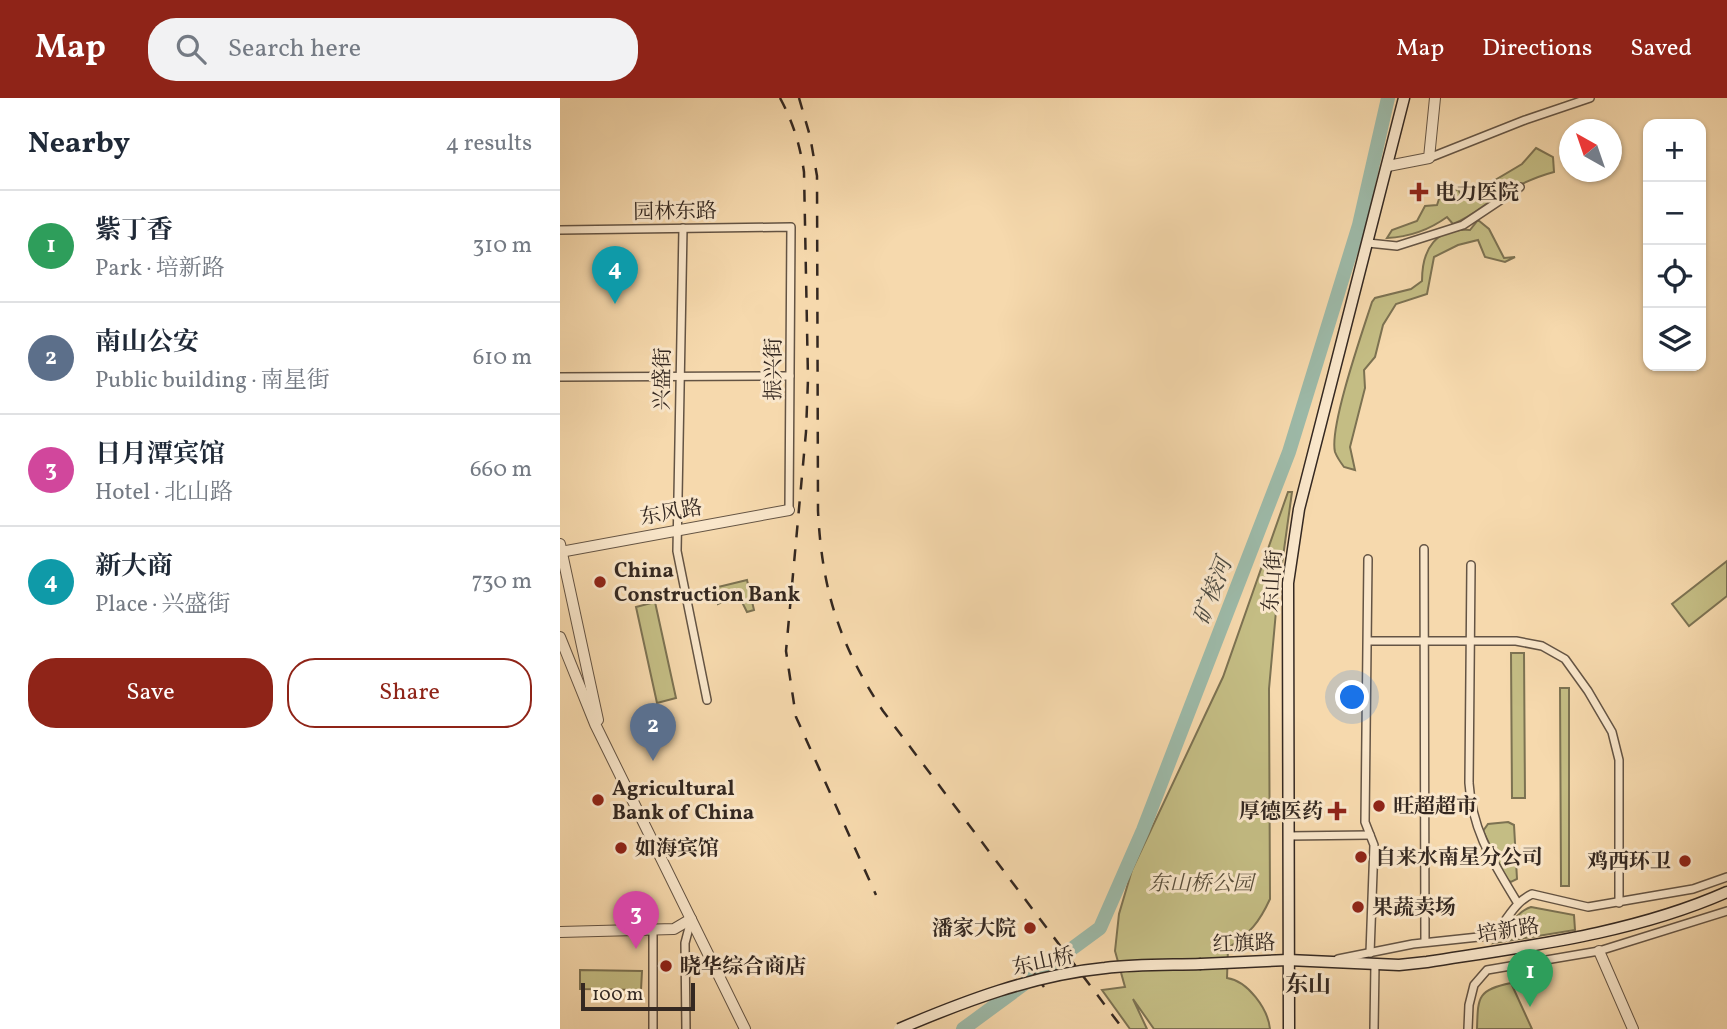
<!DOCTYPE html>
<meta charset="utf-8">
<style>
:root{--surface:#fff;--page:#f2f2f3;--text:#1f2937;--muted:#747a83;--line:#e0e1e3;--accent:#8f2418}
body{margin:0;font-family:Vollkorn,"Noto Serif SC",serif;background:var(--page);color:var(--text)}
.controls{position:absolute;right:21px;top:21px;display:grid;overflow:hidden;border-radius:14px;box-shadow:0 2px 5px #0004}
.controls button{width:63px;height:63px;display:grid;place-items:center;padding:0;border:0;border-bottom:2px solid var(--line);background:var(--surface);color:var(--text);font:35px sans-serif}
.compass{position:absolute;left:999px;top:21px;width:63px;height:63px;border-radius:50%;background:var(--surface);box-shadow:0 2px 5px #0004;rotate:320deg}
.scale{position:absolute;left:21px;bottom:18px;width:114px;box-sizing:border-box;padding-left:7px;border:4px solid #342821;border-top:0;font-size:19px;line-height:24px;white-space:nowrap;color:#342821;-webkit-text-stroke:5px #f9e6ca;paint-order:stroke}
.you{position:absolute;left:793px;top:600px;width:24px;height:24px;margin:-18px;border:5px solid #fff;border-radius:50%;background:#1a73e8;box-shadow:0 0 0 10px #1a73e833}
.badge{display:grid;place-items:center;width:46px;height:46px;border-radius:50%;background:var(--accent);color:#fff;font-size:23px;font-weight:700}
.pin{position:absolute;translate:-50% -58px;filter:drop-shadow(0 2px 4px #0008)}
.pin::after{content:'';position:absolute;top:37px;width:24px;height:21px;background:inherit;clip-path:polygon(0 0,100% 0,50% 100%)}
.list{margin:0;padding:0;list-style:none}
h2{display:flex;justify-content:space-between;align-items:center;height:91px;margin:0;padding:0 28px;font-size:30px}
h2 small{font-size:23px;font-weight:400;color:var(--muted)}
.list li{display:grid;grid-template-columns:46px 1fr auto;gap:21px;align-items:center;box-sizing:border-box;height:112px;padding:0 28px;border-top:2px solid var(--line)}
.list b{display:block;font-size:26px;white-space:nowrap}
.list p{margin:0;font-size:23px;white-space:nowrap;color:var(--muted)}
.list em{font-size:23px;font-style:normal;color:var(--muted)}
.actions{display:flex;gap:14px;padding:21px 28px}
.actions a{flex:1;padding:16px 0;border:2px solid var(--accent);border-radius:28px;text-align:center;font-size:24px;color:var(--accent)}
.actions .main{background:var(--accent);color:#fff}
.icon{flex:none;width:38px;height:38px;fill:none;stroke:currentColor;stroke-width:2;stroke-linecap:round;stroke-linejoin:round}
.map{position:relative;flex:none;width:1167px;height:931px;overflow:hidden}
header{display:flex;align-items:center;gap:42px;box-sizing:border-box;height:98px;padding:0 35px;background:var(--accent);color:#fff}
header strong{font-size:33px}
nav{display:flex;gap:38px;margin-inline-start:auto;font-size:24px}
.search{width:490px;height:63px;background:var(--page);display:flex;align-items:center;gap:18px;box-sizing:border-box;padding:0 24px;border-radius:28px;color:var(--muted);font-size:26px}
main{display:flex}
aside{flex:1;background:var(--surface)}
.map>svg:first-child{display:block}
.green{fill:#c4bd84;stroke:#7c7252;stroke-width:2}
.lines{fill:none;stroke-linecap:round;stroke-linejoin:round}
.river{stroke:#9dbaa9;stroke-width:14}
.minor-casing{stroke:#645444;stroke-width:10}
.tertiary-casing{stroke:#645444;stroke-width:12}
.secondary-casing{stroke:#342821;stroke-width:13}
.minor{stroke:#f9e6ca;stroke-width:7}
.tertiary{stroke:#f9e6ca;stroke-width:10}
.secondary{stroke:#f9e6ca;stroke-width:10}
.rail{stroke:#342821;stroke-width:2.5;stroke-dasharray:12 12;stroke-linecap:butt}
.secondary-bridge-casing{stroke:#342821;stroke-width:13;stroke-linecap:butt}
.secondary-bridge{stroke:#f9e6ca;stroke-width:10}
.poi-dot{fill:#8f2418;stroke:#f9e6ca;stroke-width:2.5}
.labels{text-anchor:middle;stroke-width:6;stroke-linejoin:round;paint-order:stroke}
.poi-label{font-size:21px;font-weight:bold;fill:#342821;stroke:#f9e6ca;text-anchor:start}
.street-label{font-size:21px;fill:#342821;stroke:#f9e6ca}
.park-label{font-size:21px;font-style:italic;fill:#584d3a;stroke:#f9e6ca}
.water-label{font-size:23px;font-style:italic;fill:#4e4c43;stroke:#f9e6ca}
.neighbourhood-label{font-size:23px;font-weight:bold;fill:#342821;stroke:#f9e6ca}
</style>
<header>
<strong>Map</strong>
<div class="search"><svg class="icon" aria-label="search" viewBox="0 0 24 24"><circle cx="10" cy="10" r="6"/><path d="M15 15l6 6"/></svg>Search here</div>
<nav><a>Map</a><a>Directions</a><a>Saved</a></nav>
</header>
<main>
<aside>
<h2>Nearby<small>4 results</small></h2>
<ul class="list">
<li><span class="badge" style="background:#2e9e5b">1</span><div><b>紫丁香</b><p>Park · 培新路</p></div><em>310 m</em></li>
<li><span class="badge" style="background:#5c6f8a">2</span><div><b>南山公安</b><p>Public building · 南星街</p></div><em>610 m</em></li>
<li><span class="badge" style="background:#d1479c">3</span><div><b>日月潭宾馆</b><p>Hotel · 北山路</p></div><em>660 m</em></li>
<li><span class="badge" style="background:#0f9aa8">4</span><div><b>新大商</b><p>Place · 兴盛街</p></div><em>730 m</em></li>
</ul>
<div class="actions"><a class="main">Save</a><a>Share</a></div>
</aside>
<div class="map">
<svg width="1167" height="931" viewBox="0 0 1167 931">
<rect width="100%" height="100%" fill="#f6d9ad"/>
<filter id="stains"><feTurbulence type="fractalNoise" baseFrequency=".00286" numOctaves="4"/><feColorMatrix values="0 0 0 0 .2 0 0 0 0 .09 0 0 0 0 .02 0 0 0 .5 -.17"/></filter>
<radialGradient id="worn" r=".72"><stop offset=".6" stop-color="#630" stop-opacity="0"/><stop offset="1" stop-color="#630" stop-opacity=".3"/></radialGradient>
<!-- green -->
<g class="green">
<path d="M 976,50 L 993,59 L 994,74 C 971,80 952,90 932,102 C 919,111 909,120 893,126 L 887,119 C 869,132 850,139 827,140 L 832,132 L 857,123 L 865,108 L 877,107 L 880,98 L 898,91 L 903,101 L 962,66 Z"/>
<path d="M 918,122 L 929,131 L 944,160 L 955,159 L 945,164 L 925,159 L 918,142 L 898,147 L 874,159 L 867,196 L 836,206 L 823,227 L 815,259 L 804,272 L 805,290 L 790,349 L 795,372 L 784,369 C 781,365 777,359 775,354 C 769,329 803,232 812,204 L 815,200 L 851,191 L 862,183 C 862,150 876,130 910,132 Z"/>
<path d="M 728,394 L 732,394 L 717,502 L 709,591 L 710,801 C 699,825 690,835 668,850 L 667,880 C 688,883 708,911 710,931 L 594,931 L 573,901 L 587,931 L 570,931 L 542,892 L 565,889 L 555,853 L 559,816 L 572,772 L 663,579 Z"/>
<path d="M 1167,463 L 1167,498 L 1129,528 L 1112,506 Z"/>
<path d="M 187,482 L 194,512 L 187,514 L 181,502 L 172,499 L 158,506 L 154,490 Z"/>
<path d="M 95,504 L 116,600 L 97,605 L 76,509 Z"/>
<path d="M 951,555 L 964,555 L 965,700 L 952,700 Z"/>
<path d="M 1000,590 L 1009,590 L 1009,788 L 1001,788 Z"/>
<path d="M 948,724 L 954,727 L 957,781 L 951,784 L 947,782 L 923,733 L 928,726 Z"/>
<path d="M 971,809 L 1014,817 L 1015,832 L 934,845 C 948,833 955,814 971,809 Z"/>
<path d="M 20,872 L 82,873 L 81,892 L 20,891 Z"/>
<path d="M 951,885 L 972,931 L 917,931 C 918,899 917,892 951,885 Z"/>
</g>
<g class="lines">
<!-- river -->
<path class="river" d="M 403,931 L 540,830 L 583,732 L 729,354 L 799,127 L 828,0"/>
<!-- minor casing -->
<g class="minor-casing">
<g id="minor">
<path d="M 869,60 L 965,22 L 1030,0"/>
<path d="M 123,130 L 117,453 L 147,602"/>
<path d="M 0,132 L 231,129 L 229,412"/>
<path d="M 808,145 L 837,148 L 903,127 L 960,89"/>
<path d="M 0,279 L 230,278"/>
<path d="M 864,451 L 865,844"/>
<path d="M 808,461 L 805,724 L 814,747 L 810,855"/>
<path d="M 911,467 L 909,685 C 912,733 933,764 957,804"/>
<path d="M 808,543 L 956,543 L 982,548 L 1005,561 L 1028,593 L 1052,634 L 1059,662 L 1059,805"/>
<path d="M 728,738 L 810,737"/>
<path d="M 93,831 L 93,931"/>
<path d="M 778,861 L 853,846 L 928,838 C 947,829 949,807 972,796 L 1028,809 L 1133,791 L 1167,779"/>
<path d="M 126,931 L 125,845 L 131,822"/>
<path d="M 814,931 L 815,866"/>
<path d="M 908,931 L 909,907 L 914,887 L 927,872 L 1039,853 L 1167,813"/>
</g>
</g>
<!-- tertiary casing -->
<g class="tertiary-casing">
<g id="tertiary">
<path d="M 828,68 L 869,60 L 875,0"/>
<path d="M 0,446 L 38,622"/>
<path d="M 0,454 L 229,412"/>
<path d="M 0,539 L 35,626 L 185,931"/>
<path d="M 0,834 L 114,831 L 131,821"/>
<path d="M 1039,853 L 1073,931"/>
</g>
</g>
<!-- secondary casing -->
<g class="secondary-casing">
<g id="secondary">
<path d="M 641,866 L 728,862 L 839,867 L 867,864 C 968,848 1072,836 1167,794"/>
<path d="M 729,931 L 728,485 L 739,411 L 844,0"/>
</g>
</g>
<!-- minor -->
<use href="#minor" class="minor"/>
<!-- tertiary -->
<use href="#tertiary" class="tertiary"/>
<!-- secondary -->
<use href="#secondary" class="secondary"/>
<!-- rail -->
<g class="rail">
<path d="M 220,0 C 233,24 240,47 244,74 L 248,281 L 246,334 L 226,553 L 236,619 L 316,797"/>
<path d="M 239,0 L 250,38 L 257,78 L 258,413 C 262,492 279,546 323,613 L 563,931"/>
<path d="M 468,867 L 484,889"/>
</g>
<!-- secondary-bridge casing -->
<g class="secondary-bridge-casing">
<path id="secondary-bridge" d="M 339,931 C 405,903 473,877 545,870 C 576,866 609,867 641,866"/>
</g>
<!-- secondary-bridge -->
<use href="#secondary-bridge" class="secondary-bridge"/>
</g>
<!-- markers -->
<g class="poi-dot">
<path d="M855.5 83.5h7v7h7v7h-7v7h-7v-7h-7v-7h7z"/>
<circle cx="40" cy="484" r="7"/>
<circle cx="38" cy="702" r="7"/>
<circle cx="819" cy="708" r="7"/>
<path d="M773.5 702.5h7v7h7v7h-7v7h-7v-7h-7v-7h7z"/>
<circle cx="61" cy="750" r="7"/>
<circle cx="801" cy="759" r="7"/>
<circle cx="1125" cy="763" r="7"/>
<circle cx="798" cy="809" r="7"/>
<circle cx="470" cy="830" r="7"/>
<circle cx="106" cy="868" r="7"/>
</g>
<g class="labels">
<!-- poi labels -->
<g class="poi-label">
<text x="875" y="101">电力医院</text>
<text x="54" y="479">China<tspan x="54" dy="24">Construction Bank</tspan></text>
<text x="52" y="697">Agricultural<tspan x="52" dy="24">Bank of China</tspan></text>
<text x="833" y="715">旺超超市</text>
<text x="763" y="720" text-anchor="end">厚德医药</text>
<text x="75" y="757">如海宾馆</text>
<text x="815" y="766">自来水南星分公司</text>
<text x="1111" y="770" text-anchor="end">鸡西环卫</text>
<text x="812" y="816">果蔬卖场</text>
<text x="456" y="837" text-anchor="end">潘家大院</text>
<text x="120" y="875">晓华综合商店</text>
</g>
<!-- street labels -->
<g class="street-label">
<text transform="translate(115 113) rotate(-1)" y="7">园林东路</text>
<text transform="translate(213 271) rotate(-90)" y="7">振兴街</text>
<text transform="translate(102 281) rotate(-89)" y="7">兴盛街</text>
<text transform="translate(111 414) rotate(-10)" y="7">东风路</text>
<text transform="translate(712 483) rotate(-86)" y="7">东山街</text>
<text transform="translate(948 832) rotate(-9)" y="7">培新路</text>
<text transform="translate(684 845) rotate(-2)" y="7">红旗路</text>
<text transform="translate(483 863) rotate(-12)" y="7">东山桥</text>
</g>
<!-- park labels -->
<g class="park-label">
<text x="641" y="792">东山桥公园</text>
</g>
<!-- water labels -->
<g class="water-label">
<text transform="translate(652 493) rotate(-69)" y="8">矿棱河</text>
</g>
<!-- neighbourhood labels -->
<g class="neighbourhood-label">
<text x="748" y="894">东山</text>
</g>
</g>
<rect width="100%" height="100%" filter="url(#stains)"/>
<rect width="100%" height="100%" fill="url(#worn)"/>
</svg>
<div class="controls">
<button>+</button>
<button>−</button>
<button><svg class="icon" aria-label="locate" viewBox="0 0 24 24"><circle cx="12" cy="12" r="6"/><path d="M12 2v4M12 18v4M2 12h4M18 12h4"/></svg></button>
<button><svg class="icon" aria-label="layers" viewBox="0 0 24 24"><path d="M12 4l9 5-9 5-9-5zM3 14l9 5 9-5"/></svg></button>
</div>
<svg class="compass" viewBox="-18 -18 36 36"><path d="M0-13l5 13h-10z" fill="#e53935"/><path d="M0 13l5-13h-10z" fill="#747a83"/></svg>
<div class="scale">100 m</div>
<div class="you"></div>
<div class="pin badge" style="left:970px;top:909px;background:#2e9e5b">1</div>
<div class="pin badge" style="left:93px;top:663px;background:#5c6f8a">2</div>
<div class="pin badge" style="left:76px;top:851px;background:#d1479c">3</div>
<div class="pin badge" style="left:55px;top:206px;background:#0f9aa8">4</div>
</div>
</main>
